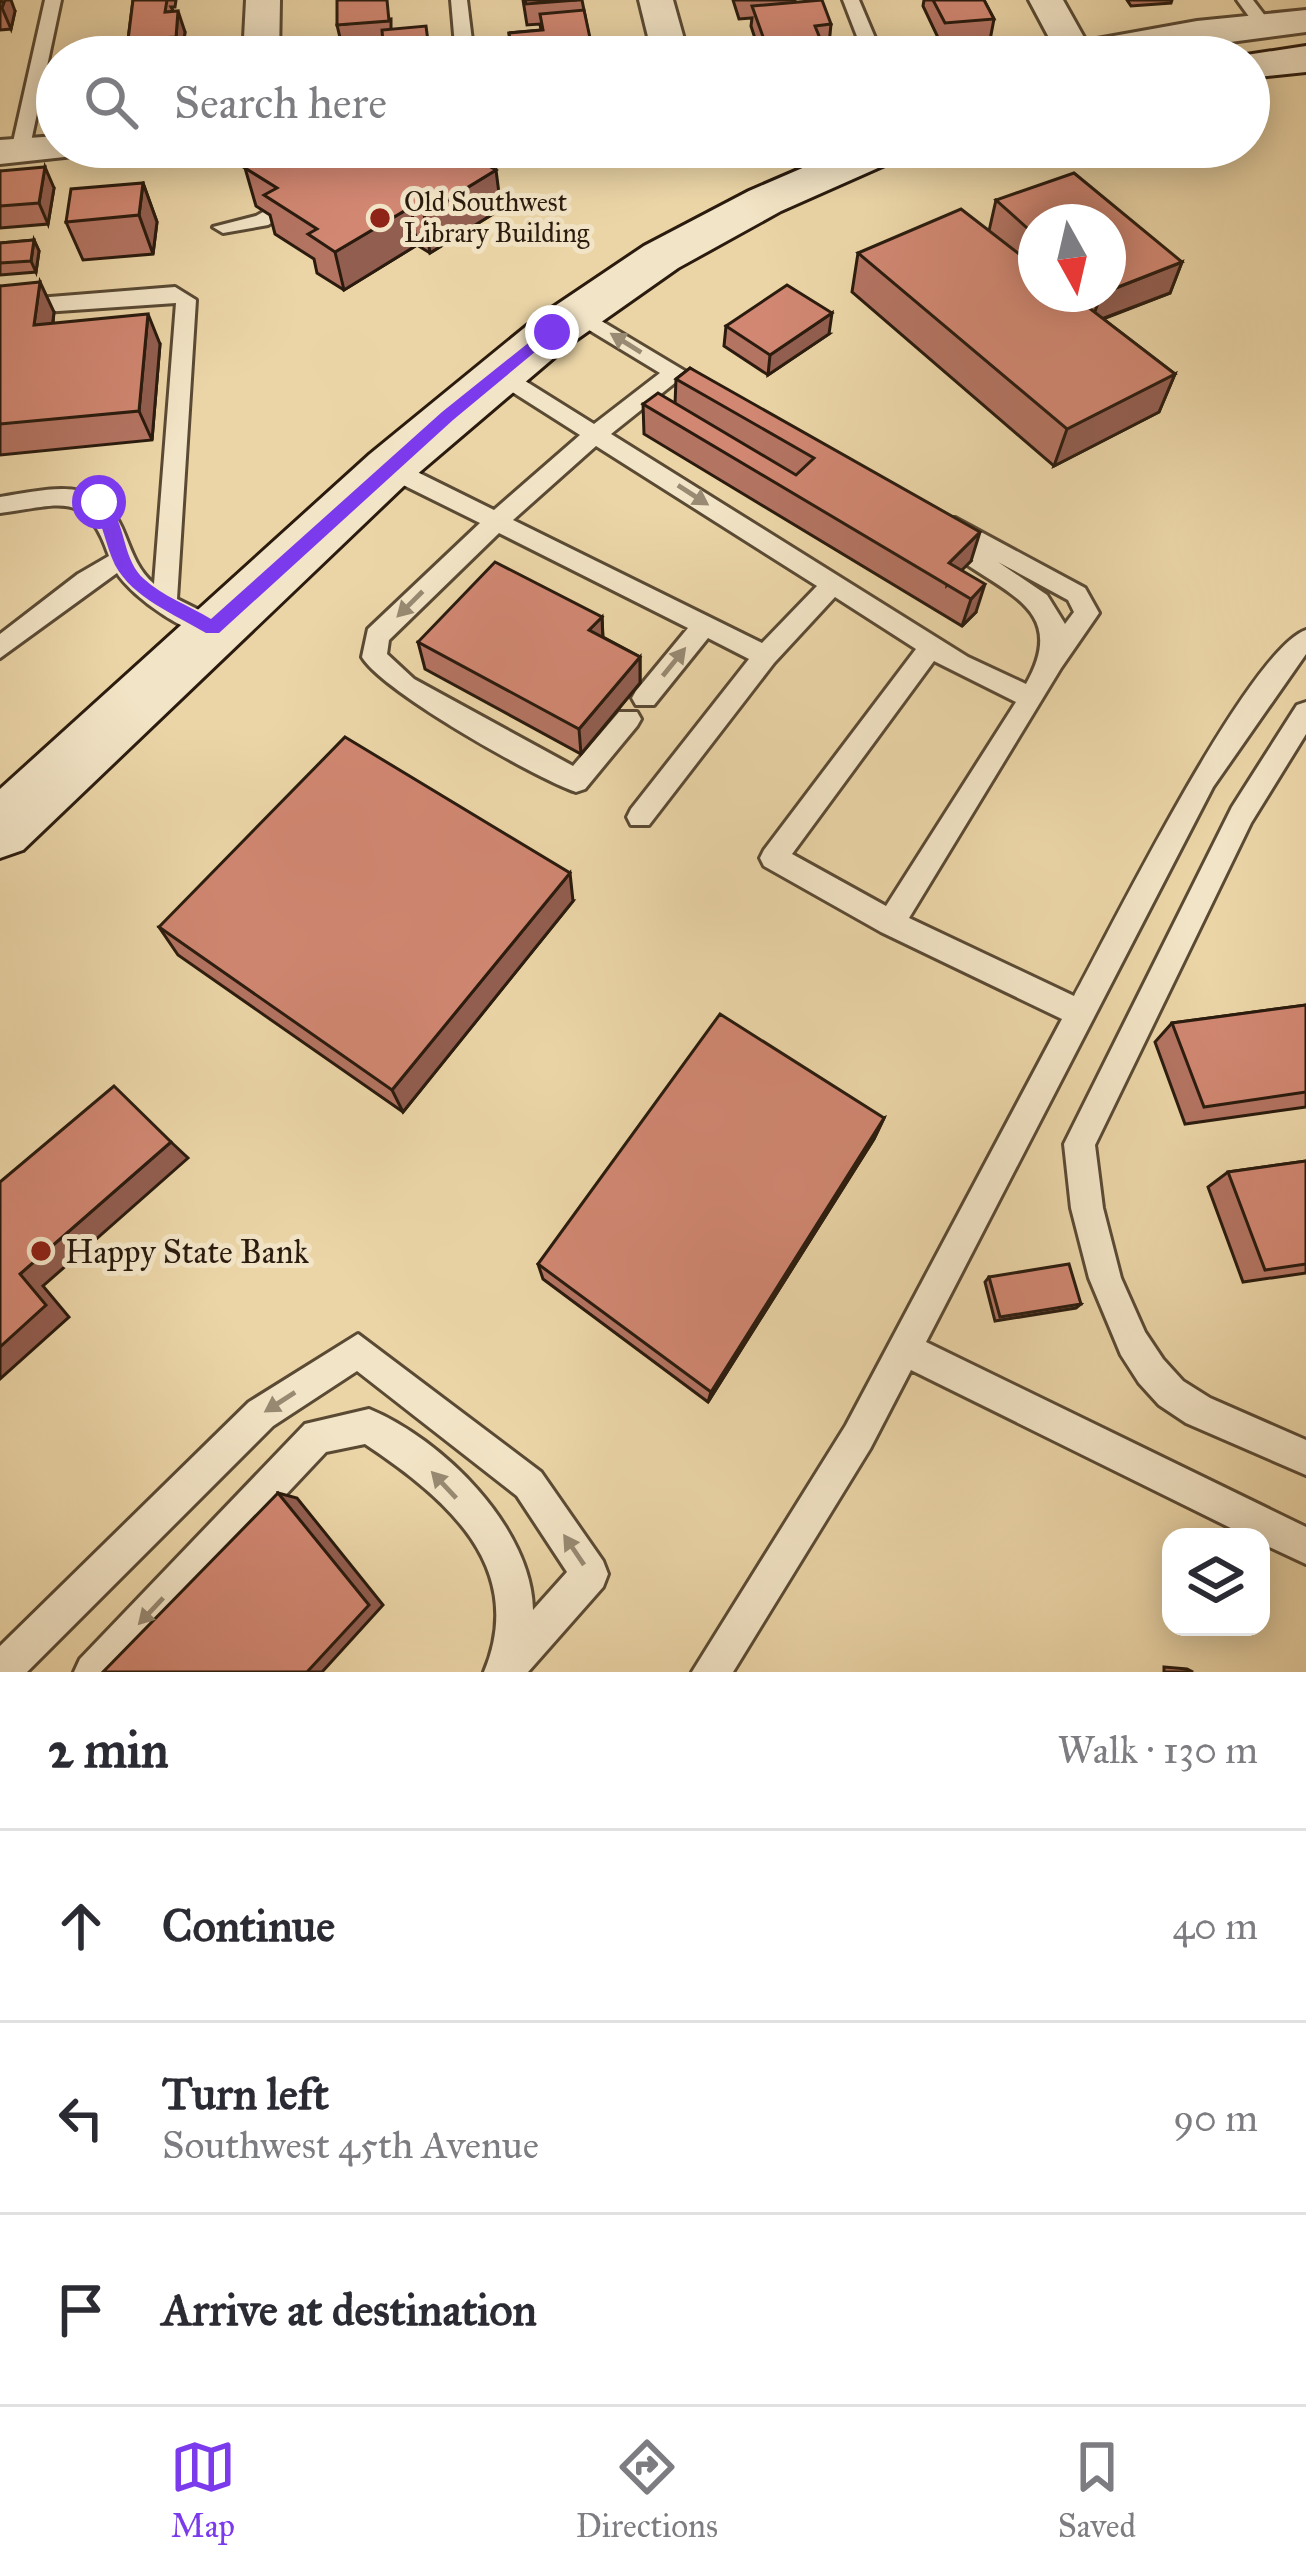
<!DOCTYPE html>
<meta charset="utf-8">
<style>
:root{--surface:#fff;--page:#f2f2f3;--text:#2b2b33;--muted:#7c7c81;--line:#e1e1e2;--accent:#7c3aed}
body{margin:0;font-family:"IM FELL Great Primer",serif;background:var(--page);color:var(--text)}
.controls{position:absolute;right:36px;bottom:36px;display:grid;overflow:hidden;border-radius:24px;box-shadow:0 6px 30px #0003}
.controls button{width:108px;height:108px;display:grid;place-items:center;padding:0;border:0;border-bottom:3px solid var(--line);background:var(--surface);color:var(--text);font:60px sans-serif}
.compass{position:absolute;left:1018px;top:204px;width:108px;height:108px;border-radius:50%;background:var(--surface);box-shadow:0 6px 30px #0003;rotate:172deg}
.stop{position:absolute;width:36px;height:36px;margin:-27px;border:9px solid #7c3aed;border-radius:50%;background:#fff}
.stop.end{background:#7c3aed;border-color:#fff;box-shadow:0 3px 12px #0008}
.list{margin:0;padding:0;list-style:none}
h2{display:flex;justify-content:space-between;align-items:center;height:156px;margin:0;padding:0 48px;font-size:51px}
h2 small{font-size:39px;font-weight:400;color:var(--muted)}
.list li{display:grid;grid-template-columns:78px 1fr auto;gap:36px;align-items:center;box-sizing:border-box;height:192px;padding:0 48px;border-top:3px solid var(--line)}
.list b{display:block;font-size:45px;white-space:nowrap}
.list p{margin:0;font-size:39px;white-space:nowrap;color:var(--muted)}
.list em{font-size:39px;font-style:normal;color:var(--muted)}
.icon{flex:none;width:66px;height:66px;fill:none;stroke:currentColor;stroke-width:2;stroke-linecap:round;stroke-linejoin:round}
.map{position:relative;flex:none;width:1306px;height:1672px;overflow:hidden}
.search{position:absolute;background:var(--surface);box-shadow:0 6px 30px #0003;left:36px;right:36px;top:36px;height:132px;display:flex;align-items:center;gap:30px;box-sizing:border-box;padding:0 42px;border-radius:66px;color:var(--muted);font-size:45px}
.sheet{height:732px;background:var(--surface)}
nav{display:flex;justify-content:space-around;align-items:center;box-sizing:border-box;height:168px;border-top:3px solid var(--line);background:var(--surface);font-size:33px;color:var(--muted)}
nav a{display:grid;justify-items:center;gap:6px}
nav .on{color:var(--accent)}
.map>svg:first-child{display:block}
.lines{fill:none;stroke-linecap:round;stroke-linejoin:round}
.lane-casing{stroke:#5a4a34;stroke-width:6}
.street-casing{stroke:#5a4a34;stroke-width:6}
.secondary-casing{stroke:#2a1b0e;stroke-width:6}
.lane{fill:#f2e4c6;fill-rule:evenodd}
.street{fill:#f2e4c6;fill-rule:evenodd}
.secondary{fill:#f2e4c6;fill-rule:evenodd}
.wall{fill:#b47462;stroke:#2a1b0e;stroke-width:3;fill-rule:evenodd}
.shaded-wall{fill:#925e50;stroke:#2a1b0e;stroke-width:3}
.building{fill:#d18772;stroke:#2a1b0e;stroke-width:3}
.oneway{fill:#988a73}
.route{fill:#7c3aed}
.poi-dot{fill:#8f2418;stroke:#f2e4c6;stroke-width:4.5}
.labels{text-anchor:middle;stroke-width:10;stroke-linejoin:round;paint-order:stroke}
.far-poi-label{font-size:27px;fill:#2a1b0e;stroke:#f2e4c6;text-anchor:start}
.poi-label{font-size:33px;fill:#2a1b0e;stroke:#f2e4c6;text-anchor:start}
</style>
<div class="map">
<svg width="1306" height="1672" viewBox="0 0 1306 1672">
<rect width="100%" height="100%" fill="#ebd5a7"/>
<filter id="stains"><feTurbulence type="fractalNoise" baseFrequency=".00167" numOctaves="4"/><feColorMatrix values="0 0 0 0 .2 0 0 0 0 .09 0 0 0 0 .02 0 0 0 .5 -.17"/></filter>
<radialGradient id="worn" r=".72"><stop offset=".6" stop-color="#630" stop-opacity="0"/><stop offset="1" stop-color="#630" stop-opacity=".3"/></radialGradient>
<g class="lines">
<!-- lane casing -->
<g class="lane-casing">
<g id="lane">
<path d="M 45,0 L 61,0 L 29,151 L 20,156 L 11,151 Z"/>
<path d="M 451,0 L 467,0 L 474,57 L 456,57 Z"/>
<path d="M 843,0 L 859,0 L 883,57 L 865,57 Z"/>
<path d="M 1237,0 L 1253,0 L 1272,25 L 1270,29 L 1258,29 Z"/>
<path d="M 295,194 L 311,198 L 268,225 L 223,233 L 213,227 L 256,216 Z"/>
<path d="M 175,287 L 196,300 L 177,599 L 221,621 L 224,628 L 221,635 C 193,641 132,597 117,573 L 0,658 L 0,634 L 78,574 L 109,556 C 86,489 61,505 0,513 L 0,497 C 53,489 101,473 125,535 C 133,555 138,570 154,584 L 176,303 L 0,315 L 0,301 Z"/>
<path d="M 578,307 L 720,392 L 709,399 L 676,382 L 611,434 L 968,657 L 1026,684 C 1066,614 1014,597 963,562 L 959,556 L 971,547 L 935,524 L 939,518 L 955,518 L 1085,588 L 1099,613 L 1061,668 L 909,918 L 1074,996 C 1109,932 1249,649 1306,630 L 1306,654 L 1213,787 L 926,1342 L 1306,1527 L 1306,1564 L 1261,1543 L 1261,1537 L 1249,1537 L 911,1370 L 870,1449 L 733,1672 L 692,1672 L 846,1425 L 1062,1019 L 881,932 L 764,866 L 760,858 L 764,850 L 916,649 L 835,597 L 774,663 L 649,825 L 631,825 L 627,817 L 631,809 L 749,659 L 708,638 L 654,705 L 636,705 L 632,698 L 636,691 L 688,628 L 499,533 L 389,640 L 387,654 L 414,679 L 573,766 L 619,712 L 637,712 L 641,719 L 637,726 L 585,789 L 576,792 C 535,778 382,691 362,657 L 368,629 L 480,523 L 381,474 L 381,462 L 397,462 L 494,510 L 580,435 L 492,379 L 492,369 L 506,369 L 594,424 L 660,373 L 571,319 L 568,314 ZM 596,446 L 817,586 L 762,643 L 513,520 ZM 998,562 L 1068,600 L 1074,612 L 1065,624 L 1047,595 ZM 934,661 L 1016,702 L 886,906 L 792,854 Z"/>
<path d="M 1306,702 L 1306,734 L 1251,823 L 1095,1145 L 1103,1208 L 1121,1278 L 1145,1332 L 1163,1359 L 1183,1381 L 1210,1398 L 1306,1440 L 1306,1475 L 1186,1423 L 1159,1405 L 1139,1383 L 1121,1355 L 1089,1278 L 1071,1208 L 1064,1144 L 1232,807 L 1297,705 Z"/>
<path d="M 358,1334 L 541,1472 L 603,1561 L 608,1574 L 603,1587 L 528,1672 L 484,1672 C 528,1567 446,1498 365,1444 L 326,1452 L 119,1672 L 74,1672 L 80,1659 L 305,1424 L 369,1409 C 442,1439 532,1528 533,1610 L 567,1572 L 517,1496 L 357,1371 L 273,1426 L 27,1672 L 0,1672 L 0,1646 L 249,1402 Z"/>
</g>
</g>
<!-- street casing -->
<g class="street-casing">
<g id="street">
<path d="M 246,0 L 280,0 L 279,57 L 243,57 Z"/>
<path d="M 639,0 L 673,0 L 689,57 L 653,57 Z"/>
<path d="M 1029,0 L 1063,0 L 1086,41 L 1197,21 L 1306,10 L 1306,32 L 1117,57 L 1038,57 L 1054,47 Z"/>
<path d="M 57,136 L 57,147 L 88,147 L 83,155 L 0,164 L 0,140 Z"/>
</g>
</g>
<!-- secondary casing -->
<g class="secondary-casing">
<g id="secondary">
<path d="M 1306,46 L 1306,72 L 1249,78 L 1249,57 L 1233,57 Z"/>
<path d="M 851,147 L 911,147 L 905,156 L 781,211 L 678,268 L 570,344 L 408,482 L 23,850 L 0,858 L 0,789 L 370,454 L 534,320 L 644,246 L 749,191 Z"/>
</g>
</g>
<!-- lane -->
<use href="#lane" class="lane"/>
<!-- street -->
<use href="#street" class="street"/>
<!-- secondary -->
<use href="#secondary" class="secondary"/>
</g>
<!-- wall -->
<g class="wall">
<path d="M 0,0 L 15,11 L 11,29 L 0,30 Z"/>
<path d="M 133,0 L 176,0 L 175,7 L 171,7 L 185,32 L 182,57 L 132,57 L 128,40 Z"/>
<path d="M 523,0 L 582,0 L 593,57 L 511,57 L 509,33 L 541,30 L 540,24 L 527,25 Z"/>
<path d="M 733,0 L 795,0 L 795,2 L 831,24 L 829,45 L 821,46 L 819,57 L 761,57 L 751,26 L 752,18 L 739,19 Z"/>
<path d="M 924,0 L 984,0 L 994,19 L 990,40 L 941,44 L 923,6 Z"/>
<path d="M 1127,0 L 1172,0 L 1171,3 L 1131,6 Z"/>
<path d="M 391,19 L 391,29 L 384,56 L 383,43 L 342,46 L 337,25 Z"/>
<path d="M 1190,147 L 1243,147 L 1240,153 L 1212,164 Z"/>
<path d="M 322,157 L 501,209 L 430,253 L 417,245 L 344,290 L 317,273 L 314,259 L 275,234 L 270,215 L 256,206 L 245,168 Z"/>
<path d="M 0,171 L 54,188 L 48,224 L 0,228 Z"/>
<path d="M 143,183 L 157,222 L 153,254 L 83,260 L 66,222 Z"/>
<path d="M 996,200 L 1182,262 L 1170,293 L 1103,319 L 1175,374 L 1159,412 L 1054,466 L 852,292 L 858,253 L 989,231 ZM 1036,222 L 1108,294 L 1036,294 Z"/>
<path d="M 34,240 L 39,251 L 36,272 L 0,275 L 0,243 Z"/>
<path d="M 0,286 L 54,312 L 53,323 L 160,344 L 152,440 L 0,455 Z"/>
<path d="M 726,326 L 829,334 L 768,375 L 724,346 Z"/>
<path d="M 690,368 L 971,561 L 961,570 L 976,612 L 962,626 L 644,434 L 643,404 L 675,404 L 676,379 Z"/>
<path d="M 602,617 L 603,637 L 640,657 L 640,683 L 581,754 L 425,669 L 418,642 Z"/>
<path d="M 573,901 L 403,1112 L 178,955 L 159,927 Z"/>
<path d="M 1306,1005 L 1306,1107 L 1185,1124 L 1155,1042 L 1172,1023 Z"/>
<path d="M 884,1118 L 874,1139 L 708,1402 L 543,1279 L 538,1264 Z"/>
<path d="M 1306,1161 L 1306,1273 L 1243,1282 L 1208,1187 L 1228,1172 Z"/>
<path d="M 989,1277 L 1081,1304 L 1076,1308 L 995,1321 L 985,1282 Z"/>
<path d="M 1164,1667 L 1187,1669 L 1193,1672 L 1164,1672 Z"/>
</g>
<!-- shaded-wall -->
<g class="shaded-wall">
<path d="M 5,0 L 11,0 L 15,11 L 11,29 L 2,8 Z"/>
<path d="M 178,11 L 185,32 L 182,57 L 176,37 Z"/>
<path d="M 1232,147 L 1243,147 L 1240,153 L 1212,164 L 1216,153 Z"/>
<path d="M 45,167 L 54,188 L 48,224 L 39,203 Z"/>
<path d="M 496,170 L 501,209 L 430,253 L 424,214 Z"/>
<path d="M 143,183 L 157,222 L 153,254 L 139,215 Z"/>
<path d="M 411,207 L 417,245 L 344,290 L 335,252 Z"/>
<path d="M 34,240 L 39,251 L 36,272 L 31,261 Z"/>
<path d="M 1182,262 L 1170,293 L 1091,323 L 1101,294 L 1108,294 L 1108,291 Z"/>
<path d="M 40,282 L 54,312 L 49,355 L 34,325 Z"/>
<path d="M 832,313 L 829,334 L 768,375 L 770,355 Z"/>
<path d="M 148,314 L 160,344 L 152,440 L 139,411 Z"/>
<path d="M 1175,374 L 1159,412 L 1054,466 L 1067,429 Z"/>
<path d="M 980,532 L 971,561 L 947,585 L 949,563 Z"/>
<path d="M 985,584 L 976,612 L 962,626 L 971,599 Z"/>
<path d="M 602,617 L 603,644 L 589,630 Z"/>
<path d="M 640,657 L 640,683 L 581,754 L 579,729 Z"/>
<path d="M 570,873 L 573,901 L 403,1112 L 392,1090 Z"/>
<path d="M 884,1118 L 874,1139 L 708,1402 L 711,1392 Z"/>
<path d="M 171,1142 L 188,1158 L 43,1286 L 69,1317 L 0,1379 L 0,1347 L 20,1274 Z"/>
<path d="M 278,1493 L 297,1498 L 383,1605 L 322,1672 L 307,1672 Z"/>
</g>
<!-- building -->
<g class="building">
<path d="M 133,0 L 167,0 L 165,12 L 178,11 L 176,37 L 128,40 Z"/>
<path d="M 337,0 L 387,0 L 389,21 L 337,25 Z"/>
<path d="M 525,0 L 577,0 L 526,4 Z"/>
<path d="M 822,0 L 831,24 L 815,26 L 821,41 L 766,45 L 752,6 Z"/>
<path d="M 933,0 L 984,0 L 994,19 L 945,23 Z"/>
<path d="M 584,10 L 593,52 L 513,57 L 509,33 L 543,30 L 540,14 Z"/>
<path d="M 426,26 L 430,57 L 373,57 L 384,56 L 382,30 Z"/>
<path d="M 176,46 L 175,57 L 132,57 L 133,49 Z"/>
<path d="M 284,147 L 306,147 L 322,157 L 340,147 L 455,147 L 496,170 L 424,214 L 411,207 L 335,252 L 308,234 L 317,229 L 264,195 L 277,188 L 245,168 Z"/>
<path d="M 1208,147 L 1232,147 L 1216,153 Z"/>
<path d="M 45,167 L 39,203 L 0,206 L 0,171 Z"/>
<path d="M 1074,173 L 1182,262 L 1108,291 L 1108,222 L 1036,222 L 1036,236 L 996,200 Z"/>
<path d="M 143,183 L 139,215 L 66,222 L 71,189 Z"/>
<path d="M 961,209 L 1036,267 L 1036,294 L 1071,294 L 1175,374 L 1067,429 L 858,253 Z"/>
<path d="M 34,240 L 31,261 L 0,263 L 0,243 Z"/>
<path d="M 40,282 L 34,325 L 148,314 L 139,411 L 0,424 L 0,286 Z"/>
<path d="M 787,285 L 832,313 L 770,355 L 726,326 Z"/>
<path d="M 690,368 L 980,532 L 949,563 L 985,584 L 971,599 L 643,404 L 658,393 L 796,475 L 814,458 L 676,379 Z"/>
<path d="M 495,562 L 602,617 L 589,630 L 640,657 L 579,729 L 418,642 Z"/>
<path d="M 345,737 L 570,873 L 392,1090 L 159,927 Z"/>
<path d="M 1306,1005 L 1306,1092 L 1204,1107 L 1172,1023 Z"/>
<path d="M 720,1014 L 884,1118 L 711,1392 L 538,1264 Z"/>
<path d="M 114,1086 L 171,1142 L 20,1274 L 46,1305 L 0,1347 L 0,1182 Z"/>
<path d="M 1306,1161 L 1306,1264 L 1265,1270 L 1228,1172 Z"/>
<path d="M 1069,1264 L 1081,1304 L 1000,1317 L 989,1277 Z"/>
<path d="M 278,1493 L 369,1605 L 307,1672 L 103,1672 Z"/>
</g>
<!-- one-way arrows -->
<defs><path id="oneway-solid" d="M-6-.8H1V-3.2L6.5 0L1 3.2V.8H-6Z" transform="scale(3)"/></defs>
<g class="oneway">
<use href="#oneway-solid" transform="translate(626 343) rotate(-148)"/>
<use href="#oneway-solid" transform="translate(693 495) rotate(33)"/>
<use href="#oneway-solid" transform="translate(410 604) rotate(135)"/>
<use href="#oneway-solid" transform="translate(674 662) rotate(-51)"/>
<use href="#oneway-solid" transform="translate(280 1402) rotate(147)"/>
<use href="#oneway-solid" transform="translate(444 1485) rotate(-133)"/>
<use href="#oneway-solid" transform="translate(574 1550) rotate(-124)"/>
<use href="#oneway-solid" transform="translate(151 1611) rotate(133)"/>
</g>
<!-- route -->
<path class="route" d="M 547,328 L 559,332 L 453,420 L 219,633 L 206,633 C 174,614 133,598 115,565 C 105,544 103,522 90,502 L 99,497 C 128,514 119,557 144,579 C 162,596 190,606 211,619 L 442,412 Z"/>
<!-- markers -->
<g class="poi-dot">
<circle cx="380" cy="218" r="12"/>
<circle cx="41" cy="1251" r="12"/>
</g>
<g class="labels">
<!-- far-poi labels -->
<g class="far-poi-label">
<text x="404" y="211">Old Southwest<tspan x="404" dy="31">Library Building</tspan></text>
</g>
<!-- poi labels -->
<g class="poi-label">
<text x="65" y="1263">Happy State Bank</text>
</g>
</g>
<rect width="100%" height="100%" filter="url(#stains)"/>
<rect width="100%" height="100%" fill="url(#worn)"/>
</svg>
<div class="controls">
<button><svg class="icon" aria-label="layers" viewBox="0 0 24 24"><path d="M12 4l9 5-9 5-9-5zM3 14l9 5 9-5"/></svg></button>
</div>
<svg class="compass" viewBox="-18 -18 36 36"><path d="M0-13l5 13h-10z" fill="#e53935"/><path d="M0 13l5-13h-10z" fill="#7c7c81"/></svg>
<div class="stop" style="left:99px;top:502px"></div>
<div class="stop end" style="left:552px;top:332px"></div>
<div class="search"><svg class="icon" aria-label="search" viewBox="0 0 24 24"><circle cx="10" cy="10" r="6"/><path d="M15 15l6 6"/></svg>Search here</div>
</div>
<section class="sheet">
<h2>2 min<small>Walk · 130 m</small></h2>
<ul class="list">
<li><svg class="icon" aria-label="ahead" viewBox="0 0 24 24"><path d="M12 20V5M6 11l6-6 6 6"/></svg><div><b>Continue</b></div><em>40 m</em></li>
<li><svg class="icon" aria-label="left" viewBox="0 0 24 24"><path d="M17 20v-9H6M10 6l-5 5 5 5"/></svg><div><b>Turn left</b><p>Southwest 45th Avenue</p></div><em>90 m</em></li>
<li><svg class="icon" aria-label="arrive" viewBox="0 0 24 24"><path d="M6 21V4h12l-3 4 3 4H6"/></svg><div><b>Arrive at destination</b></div></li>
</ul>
</section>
<nav>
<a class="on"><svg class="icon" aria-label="map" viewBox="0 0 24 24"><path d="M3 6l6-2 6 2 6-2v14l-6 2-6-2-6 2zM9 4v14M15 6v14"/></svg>Map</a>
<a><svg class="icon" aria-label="directions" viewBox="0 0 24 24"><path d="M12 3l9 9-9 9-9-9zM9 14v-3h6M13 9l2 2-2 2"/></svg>Directions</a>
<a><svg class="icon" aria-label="saved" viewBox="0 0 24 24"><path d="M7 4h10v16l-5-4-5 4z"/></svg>Saved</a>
</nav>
